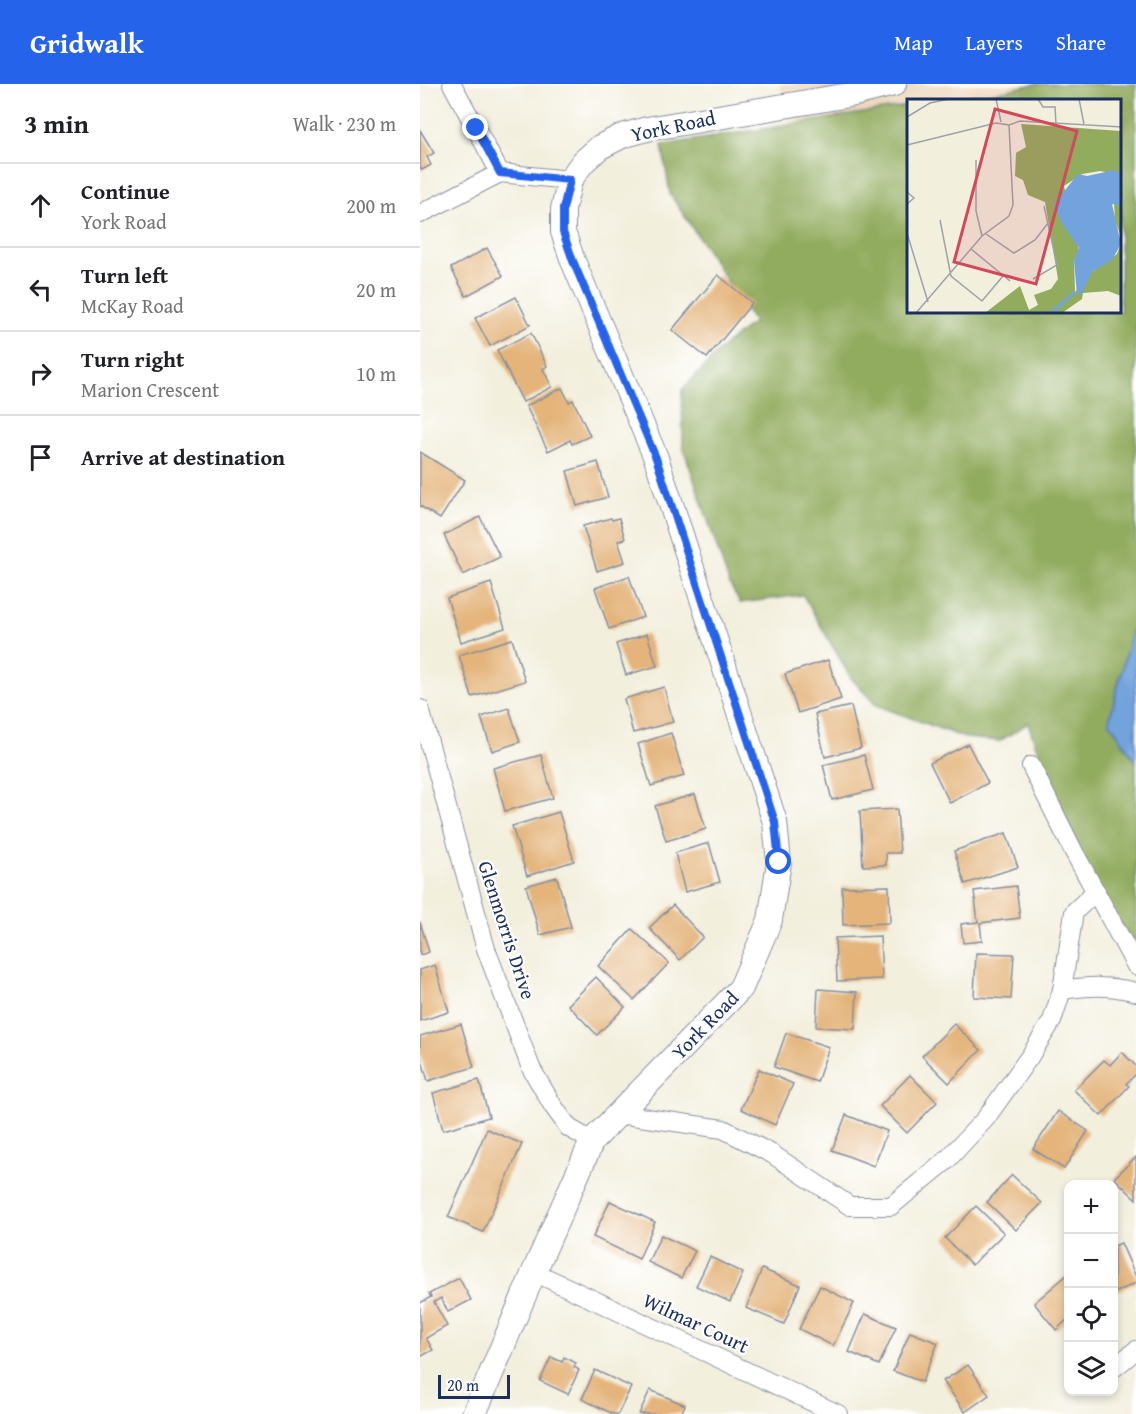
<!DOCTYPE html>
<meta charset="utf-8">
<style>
:root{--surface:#fff;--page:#f2f2f2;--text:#202124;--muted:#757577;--line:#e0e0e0;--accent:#2563eb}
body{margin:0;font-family:"Gentium Book Plus",serif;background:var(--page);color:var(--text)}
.controls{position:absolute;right:18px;bottom:18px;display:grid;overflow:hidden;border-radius:12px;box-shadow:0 3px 9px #0003}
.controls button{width:54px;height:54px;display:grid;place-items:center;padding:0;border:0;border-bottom:2px solid var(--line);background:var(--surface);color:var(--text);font:30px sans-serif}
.scale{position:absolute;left:18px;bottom:15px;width:72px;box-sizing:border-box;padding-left:6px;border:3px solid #1b2f5e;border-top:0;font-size:16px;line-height:21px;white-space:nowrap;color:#1b2f5e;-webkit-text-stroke:4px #fff;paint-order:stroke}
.stop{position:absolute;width:18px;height:18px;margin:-14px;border:4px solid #2563eb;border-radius:50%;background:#fff}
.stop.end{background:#2563eb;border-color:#fff;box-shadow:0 2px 6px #0008}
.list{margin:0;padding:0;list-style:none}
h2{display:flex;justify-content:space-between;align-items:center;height:78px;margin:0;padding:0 24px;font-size:26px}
h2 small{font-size:20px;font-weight:400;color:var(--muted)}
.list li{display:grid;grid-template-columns:39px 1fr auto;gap:18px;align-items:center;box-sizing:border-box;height:84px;padding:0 24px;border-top:2px solid var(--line)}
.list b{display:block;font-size:22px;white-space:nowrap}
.list p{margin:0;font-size:20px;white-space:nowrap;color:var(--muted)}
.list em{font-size:20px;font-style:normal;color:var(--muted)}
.icon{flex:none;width:33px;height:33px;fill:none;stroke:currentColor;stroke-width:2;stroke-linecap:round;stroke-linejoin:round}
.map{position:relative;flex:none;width:716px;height:1330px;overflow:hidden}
header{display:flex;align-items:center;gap:36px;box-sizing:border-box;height:84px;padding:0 30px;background:var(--accent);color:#fff}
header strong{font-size:28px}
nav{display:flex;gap:33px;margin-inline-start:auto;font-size:21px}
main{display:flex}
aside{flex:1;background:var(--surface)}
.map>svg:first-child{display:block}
.built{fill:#edd7bb}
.forest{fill:#92ac5e;stroke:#566e5e;stroke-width:1.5}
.water{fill:#73a3dd;stroke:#47699e;stroke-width:1.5}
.building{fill:#e4b47a}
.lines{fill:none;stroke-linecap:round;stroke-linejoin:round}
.minor-casing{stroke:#878f9e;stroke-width:20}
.tertiary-casing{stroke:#878f9e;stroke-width:26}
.minor{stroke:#fff;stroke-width:18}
.tertiary{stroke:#fff;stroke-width:24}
.route{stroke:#2563eb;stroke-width:8}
.labels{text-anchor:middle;stroke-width:4.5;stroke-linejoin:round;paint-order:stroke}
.street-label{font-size:20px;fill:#1b2f5e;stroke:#fff}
.inset-river{fill:none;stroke:#73a3dd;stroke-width:3}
.inset-road{fill:none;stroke:#9da2aa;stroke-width:1.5}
.view{fill:#d1495b;fill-opacity:0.15;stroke:#d1495b;stroke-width:3}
.inset-edge{fill:none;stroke:#1b2f5e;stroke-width:3}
</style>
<header>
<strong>Gridwalk</strong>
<nav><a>Map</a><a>Layers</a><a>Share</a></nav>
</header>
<main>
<aside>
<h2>3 min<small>Walk · 230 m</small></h2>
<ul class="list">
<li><svg class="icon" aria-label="ahead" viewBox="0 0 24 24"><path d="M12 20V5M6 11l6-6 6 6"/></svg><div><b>Continue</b><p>York Road</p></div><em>200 m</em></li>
<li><svg class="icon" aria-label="left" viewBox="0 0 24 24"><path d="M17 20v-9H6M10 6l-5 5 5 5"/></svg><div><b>Turn left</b><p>McKay Road</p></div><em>20 m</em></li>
<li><svg class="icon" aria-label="right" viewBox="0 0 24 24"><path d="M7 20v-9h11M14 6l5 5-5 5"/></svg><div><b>Turn right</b><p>Marion Crescent</p></div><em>10 m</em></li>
<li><svg class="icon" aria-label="arrive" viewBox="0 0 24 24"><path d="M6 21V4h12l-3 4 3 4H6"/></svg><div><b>Arrive at destination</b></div></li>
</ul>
</aside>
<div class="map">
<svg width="716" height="1330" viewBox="0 0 716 1330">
<rect width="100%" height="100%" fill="#fff"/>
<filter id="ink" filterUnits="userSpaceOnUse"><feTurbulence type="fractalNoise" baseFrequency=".0167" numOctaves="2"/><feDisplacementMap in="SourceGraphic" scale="12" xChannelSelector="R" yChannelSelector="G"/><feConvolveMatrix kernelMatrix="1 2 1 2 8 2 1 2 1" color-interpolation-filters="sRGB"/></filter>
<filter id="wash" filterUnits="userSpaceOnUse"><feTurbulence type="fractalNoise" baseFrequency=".008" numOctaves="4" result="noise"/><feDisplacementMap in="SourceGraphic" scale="24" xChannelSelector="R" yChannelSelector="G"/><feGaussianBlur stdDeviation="1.35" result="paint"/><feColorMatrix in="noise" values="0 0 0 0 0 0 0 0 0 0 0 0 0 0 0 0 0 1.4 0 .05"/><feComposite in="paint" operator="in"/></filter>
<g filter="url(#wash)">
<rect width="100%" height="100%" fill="#f3efdd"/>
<!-- built -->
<path class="built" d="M 360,0 L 615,0 L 588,6 L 524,16 L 488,16 L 488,22 L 370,40 Z"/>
<!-- forest -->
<path class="forest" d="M 615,0 L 716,0 L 716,530 L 689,637 L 716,678 L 716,889 L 657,778 L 608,639 L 580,657 L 545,654 L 456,621 L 431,594 L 383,511 L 320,519 L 309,499 L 263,363 L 262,306 L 307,259 L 334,238 L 250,110 L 242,61 L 488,22 L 488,228 L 700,228 L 700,16 L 524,16 L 588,6 Z"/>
<!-- water -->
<path class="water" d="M 716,530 L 716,678 L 689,637 Z"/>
<g id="blocks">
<!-- building -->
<g class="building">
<path d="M 0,46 L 14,69 L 7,73 L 11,81 L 2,86 L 0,83 Z"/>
<path d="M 67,164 L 83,192 L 46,212 L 31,184 Z"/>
<path d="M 298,191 L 332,219 L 287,274 L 252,246 Z"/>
<path d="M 96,213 L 110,241 L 70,262 L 55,234 Z"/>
<path d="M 111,249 L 127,282 L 123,285 L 132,303 L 103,318 L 77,266 Z"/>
<path d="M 142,304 L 149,318 L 153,316 L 170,352 L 152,360 L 150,356 L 128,367 L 106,322 Z"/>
<path d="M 0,368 L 45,396 L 20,435 L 0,422 Z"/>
<path d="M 178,378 L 188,413 L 157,422 L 147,387 Z"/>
<path d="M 60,433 L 80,473 L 43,491 L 24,451 Z"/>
<path d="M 191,434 L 192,436 L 199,434 L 205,455 L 198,457 L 205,478 L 177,487 L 163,442 Z"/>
<path d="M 209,492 L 223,533 L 189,545 L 175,504 Z"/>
<path d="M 71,499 L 85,544 L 41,558 L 27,514 Z"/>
<path d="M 227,550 L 237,582 L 206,591 L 196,560 Z"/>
<path d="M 92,555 L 105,597 L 52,613 L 39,571 Z"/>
<path d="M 408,576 L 421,615 L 378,629 L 365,590 Z"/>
<path d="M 244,603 L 253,638 L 213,649 L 204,615 Z"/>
<path d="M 431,622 L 441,664 L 405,673 L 395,630 Z"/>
<path d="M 89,624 L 100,658 L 72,667 L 61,633 Z"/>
<path d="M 251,649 L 264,692 L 231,702 L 218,660 Z"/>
<path d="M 548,660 L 568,699 L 530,719 L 510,679 Z"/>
<path d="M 121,671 L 133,714 L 85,727 L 73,684 Z"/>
<path d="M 444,671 L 453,706 L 412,716 L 403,681 Z"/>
<path d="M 275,710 L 286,745 L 246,757 L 235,722 Z"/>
<path d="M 477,725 L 480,769 L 466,769 L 466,781 L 443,782 L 440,727 Z"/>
<path d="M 139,728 L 154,777 L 107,792 L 92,742 Z"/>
<path d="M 586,749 L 598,783 L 545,800 L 534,767 Z"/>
<path d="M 289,759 L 300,798 L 265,808 L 255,769 Z"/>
<path d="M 137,793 L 151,843 L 120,851 L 106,802 Z"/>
<path d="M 469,802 L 470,839 L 423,841 L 422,803 Z"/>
<path d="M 596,802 L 600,834 L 560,839 L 562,857 L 543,859 L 541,840 L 558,838 L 554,807 Z"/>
<path d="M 253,821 L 283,853 L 260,876 L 229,844 Z"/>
<path d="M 0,838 L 9,868 L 0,871 Z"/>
<path d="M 212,845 L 249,879 L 214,916 L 178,882 Z"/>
<path d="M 460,852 L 462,895 L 417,897 L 415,854 Z"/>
<path d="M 556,869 L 594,870 L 591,915 L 554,913 Z"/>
<path d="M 15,881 L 29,928 L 0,937 L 0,886 Z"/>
<path d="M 176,893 L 205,923 L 177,951 L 148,921 Z"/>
<path d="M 398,905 L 437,908 L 435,945 L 396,943 Z"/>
<path d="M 41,940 L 54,983 L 8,997 L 0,970 L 0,952 Z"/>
<path d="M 534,940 L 561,966 L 529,999 L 502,972 Z"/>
<path d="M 366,949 L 409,963 L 397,998 L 354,983 Z"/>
<path d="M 702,968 L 716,982 L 716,990 L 706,1000 L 709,1002 L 681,1032 L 654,1006 L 684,976 L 690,981 Z"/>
<path d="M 339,985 L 373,1000 L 355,1041 L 321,1025 Z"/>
<path d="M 490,991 L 517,1018 L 487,1049 L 460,1022 Z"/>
<path d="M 59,996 L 69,1033 L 23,1046 L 13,1009 Z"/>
<path d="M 638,1027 L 668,1047 L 644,1085 L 613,1065 Z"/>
<path d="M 426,1031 L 467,1047 L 454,1082 L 412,1066 Z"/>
<path d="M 67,1045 L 102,1060 L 63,1148 L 28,1133 Z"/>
<path d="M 716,1073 L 716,1115 L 694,1094 Z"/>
<path d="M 592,1091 L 622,1119 L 596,1146 L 567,1118 Z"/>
<path d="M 190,1117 L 235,1138 L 219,1175 L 173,1153 Z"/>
<path d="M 556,1122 L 584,1149 L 552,1181 L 525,1154 Z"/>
<path d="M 241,1151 L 275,1167 L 261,1194 L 228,1178 Z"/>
<path d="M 701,1159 L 716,1193 L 716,1199 L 694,1209 L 694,1162 Z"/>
<path d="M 290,1173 L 323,1189 L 310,1218 L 276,1202 Z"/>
<path d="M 342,1185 L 380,1201 L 364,1240 L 326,1224 Z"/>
<path d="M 647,1191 L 648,1192 L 648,1235 L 636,1246 L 614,1219 Z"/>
<path d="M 39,1194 L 51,1216 L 28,1228 L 21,1214 L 14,1218 L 27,1242 L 6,1254 L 13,1266 L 0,1273 L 0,1219 L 11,1213 L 9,1210 Z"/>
<path d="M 400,1202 L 434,1219 L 413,1262 L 379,1245 Z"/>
<path d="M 445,1230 L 476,1243 L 459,1281 L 429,1268 Z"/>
<path d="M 490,1248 L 518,1259 L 502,1298 L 473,1287 Z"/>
<path d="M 131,1273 L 142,1278 L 144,1273 L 156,1279 L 154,1283 L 159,1286 L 148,1310 L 120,1297 Z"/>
<path d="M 548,1281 L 569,1311 L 545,1328 L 523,1297 Z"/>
<path d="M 175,1286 L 211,1303 L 198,1330 L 193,1330 L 162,1315 Z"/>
<path d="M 230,1306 L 265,1321 L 261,1330 L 219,1330 Z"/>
</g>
</g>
</g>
<g filter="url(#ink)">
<use href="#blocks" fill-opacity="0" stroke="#878f9e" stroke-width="1.5"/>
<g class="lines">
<!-- minor casing -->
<g class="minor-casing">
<g id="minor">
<path d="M 32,0 L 80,89"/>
<path d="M 0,130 L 80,89 L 150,96"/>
<path d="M 0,625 L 66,865 L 111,984 L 133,1022 L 149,1044 L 172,1057"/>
<path d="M 611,682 L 654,768 L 716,882"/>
<path d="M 642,906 C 670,902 688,901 716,908"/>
<path d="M 199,1030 L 303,1045 L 352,1070 L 430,1122 L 471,1122 L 526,1077 L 566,1034 L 610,972 L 632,937 L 642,906 L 654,828 L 676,807"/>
<path d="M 114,1188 L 418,1330"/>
<path d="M 694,1284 L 716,1266"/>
</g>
</g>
<!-- tertiary casing -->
<g class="tertiary-casing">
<path id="tertiary" d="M 54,1330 L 114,1188 L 172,1057 L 321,904 L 350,836 L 359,778 L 355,738 L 236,374 L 153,177 L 143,148 L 143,125 L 150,96 L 163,78 L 180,63 L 202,52 L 227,45 L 435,10 L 474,0"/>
</g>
<!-- minor -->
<use href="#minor" class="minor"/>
<!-- tertiary -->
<use href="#tertiary" class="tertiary"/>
</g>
</g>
<g class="lines" filter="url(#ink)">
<!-- route -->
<path class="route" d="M 56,44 L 80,89 L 150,96 L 143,125 L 143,148 L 153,177 L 236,374 L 355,738 L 359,778"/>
</g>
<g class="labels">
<!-- street labels -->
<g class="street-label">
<text transform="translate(253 42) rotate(-12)" y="7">York Road</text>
<text transform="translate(87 846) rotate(72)" y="7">Glenmorris Drive</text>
<text transform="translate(285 941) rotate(-46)" y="7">York Road</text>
<text transform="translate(276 1239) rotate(25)" y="7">Wilmar Court</text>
</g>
</g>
<!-- overview -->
<g transform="translate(487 15)">
<rect width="214" height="214" fill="#f3efdd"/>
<path d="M 114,25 L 214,32 L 214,76 L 193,72 L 175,75 L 157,87 L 172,152 L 167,161 L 168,193 L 185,173 L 210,155 L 214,145 L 214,197 L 201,192 L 176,194 L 175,200 L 155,214 L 78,214 L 113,187 L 122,211 L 131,206 L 127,196 L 144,190 L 151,180 L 138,103 L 121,96 L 116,81 L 108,77 L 109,54 L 119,48 ZM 207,103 L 214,107 L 214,138 L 208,121 Z" fill="#92ac5e"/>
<path d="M 208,71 L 214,76 L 214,107 L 205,105 L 214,145 L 205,161 L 185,173 L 175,194 L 170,196 L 167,161 L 172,149 L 154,123 L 147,105 L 171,75 L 180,77 Z" fill="#73a3dd"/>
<path class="inset-river" d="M 144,214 L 168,193"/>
<path class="inset-road" d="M 89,0 L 94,23M 131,0 L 136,8 L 148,8 L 149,25M 172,0 L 177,25M 0,18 L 23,4 L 42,0M 0,46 L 89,24 L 102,26M 69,61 L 69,112 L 75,137M 0,93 L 7,99 L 0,105M 33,121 L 44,177 L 75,202 L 96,177M 0,134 L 21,203M 79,135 L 107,154 L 128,141 L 141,124M 64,150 L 103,182M 126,180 L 150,166 L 137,107M 9,214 L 75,137 L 102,117 L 106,106 L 102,26 L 113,22 L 215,28"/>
<path class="view" d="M 88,10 L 170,32 L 129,185 L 47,163 Z"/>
<rect width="214" height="214" class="inset-edge"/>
</g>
</svg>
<div class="controls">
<button>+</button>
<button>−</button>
<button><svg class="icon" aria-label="locate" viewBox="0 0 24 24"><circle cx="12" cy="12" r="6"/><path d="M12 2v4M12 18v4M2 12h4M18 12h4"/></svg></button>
<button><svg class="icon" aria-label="layers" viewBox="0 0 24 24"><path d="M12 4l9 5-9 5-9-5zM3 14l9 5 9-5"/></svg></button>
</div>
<div class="scale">20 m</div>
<div class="stop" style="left:359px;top:778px"></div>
<div class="stop end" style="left:56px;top:44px"></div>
</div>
</main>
